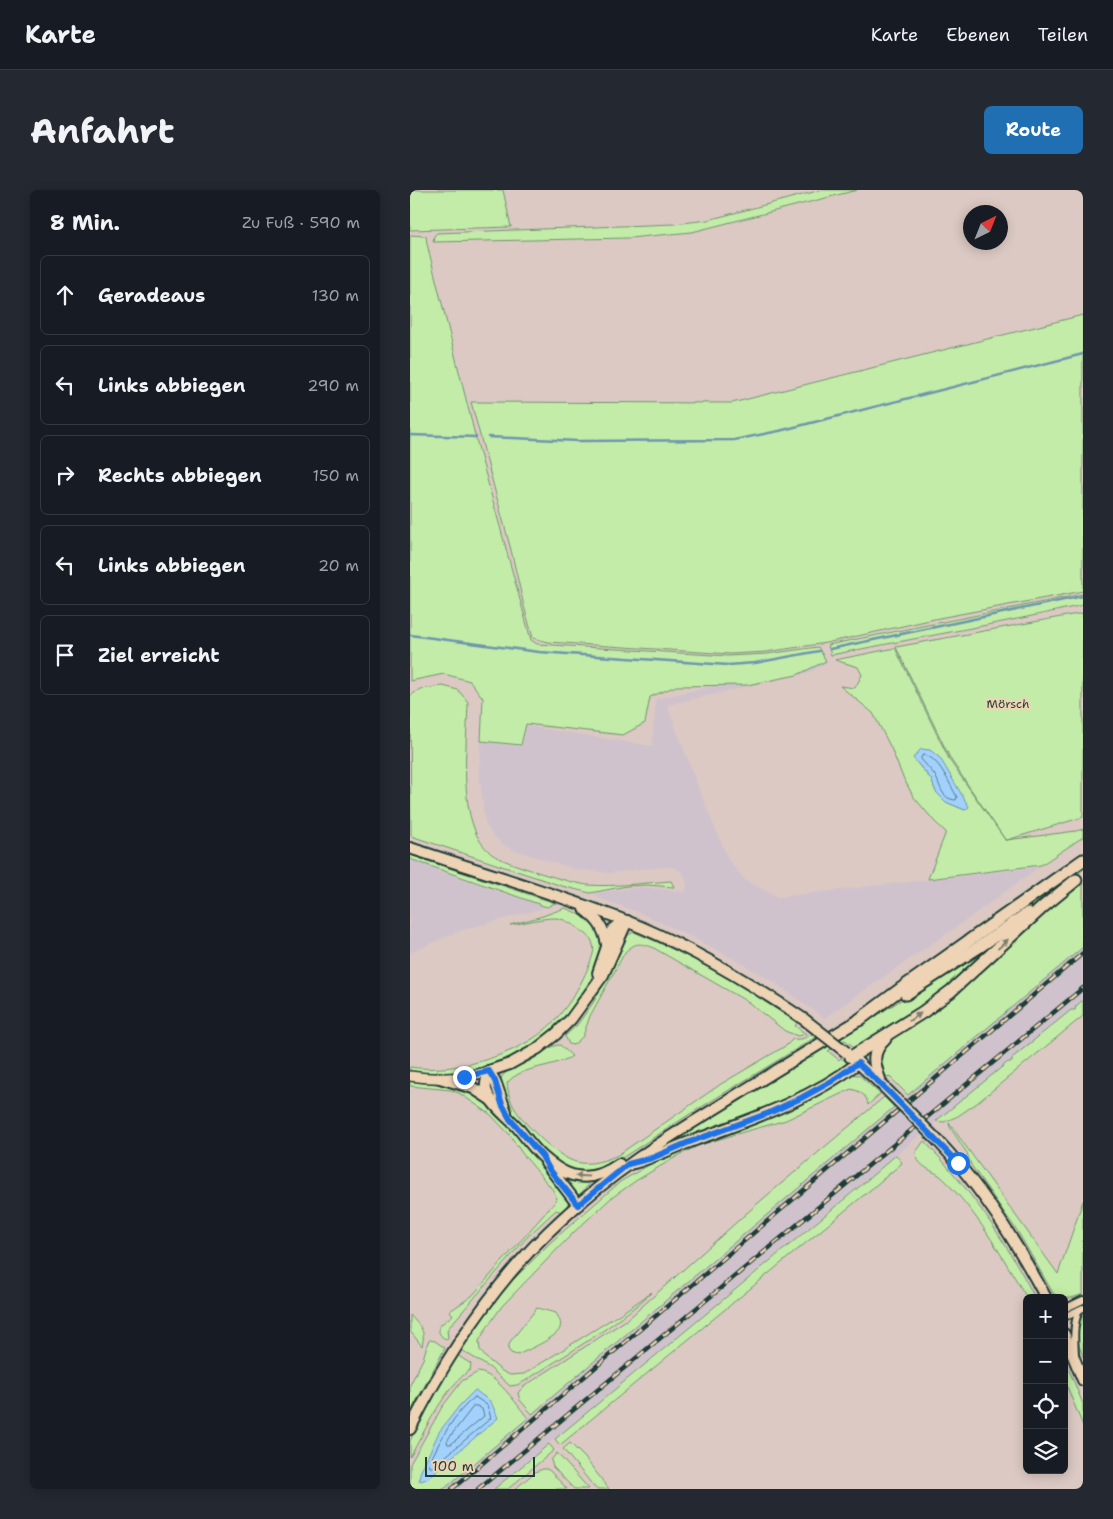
<!DOCTYPE html>
<html lang="de">
<meta charset="utf-8">
<style>
:root{--surface:#171b24;--page:#242831;--text:#f1f3f6;--muted:#9ea1a6;--line:#363941;--accent:#1f6fb2}
body{margin:0;font-family:"Shantell Sans",sans-serif;background:var(--page);color:var(--text)}
.controls{position:absolute;right:15px;bottom:15px;display:grid;overflow:hidden;border-radius:8px;box-shadow:0 2px 12px #0003}
.controls button{width:45px;height:45px;display:grid;place-items:center;padding:0;border:0;border-bottom:1px solid var(--line);background:var(--surface);color:var(--text);font:25px sans-serif}
.compass{position:absolute;left:553px;top:15px;width:45px;height:45px;border-radius:50%;background:var(--surface);box-shadow:0 2px 12px #0003;rotate:43deg}
.scale{position:absolute;left:15px;bottom:12px;width:110px;box-sizing:border-box;padding-left:5px;border:2px solid #1f3d34;border-top:0;font-size:14px;line-height:18px;white-space:nowrap;color:#1f3d34;-webkit-text-stroke:4px #eed3b5;paint-order:stroke}
.stop{position:absolute;width:15px;height:15px;margin:-11px;border:4px solid #1a73e8;border-radius:50%;background:#fff}
.stop.end{background:#1a73e8;border-color:#fff;box-shadow:0 1px 5px #0008}
.list{margin:0;padding:0;list-style:none}
h2{display:flex;justify-content:space-between;align-items:center;height:65px;margin:0;padding:0 20px;font-size:21px}
h2 small{font-size:16px;font-weight:400;color:var(--muted)}
.list li{display:grid;grid-template-columns:32px 1fr auto;gap:15px;align-items:center;box-sizing:border-box;height:80px;margin:0 10px 10px;padding:0 10px;border:1px solid var(--line);border-radius:8px}
.list b{display:block;font-size:19px;white-space:nowrap}
.list em{font-size:16px;font-style:normal;color:var(--muted)}
.icon{flex:none;width:28px;height:28px;fill:none;stroke:currentColor;stroke-width:2;stroke-linecap:round;stroke-linejoin:round}
.map{position:relative;flex:none;width:673px;height:1299px;overflow:hidden;border-radius:8px}
header{display:flex;align-items:center;gap:30px;box-sizing:border-box;height:70px;padding:0 25px;background:var(--surface);border-bottom:1px solid var(--line)}
header strong{font-size:24px}
nav{display:flex;gap:28px;margin-inline-start:auto;font-size:18px}
.intro{display:flex;align-items:center;justify-content:space-between;box-sizing:border-box;height:120px;padding:0 30px}
h1{margin:0;font-size:35px}
.button{padding:12px 22px;border-radius:8px;background:var(--accent);color:#fff;font-size:18px;font-weight:700}
main{display:flex;gap:30px;padding:0 30px}
aside{flex:1;background:var(--surface);border-radius:8px;box-shadow:0 2px 12px #0003}
.map>svg:first-child{display:block}
.built{fill:#cfc2cd}
.green{fill:#c2eca8;stroke:#70946e;fill-rule:evenodd}
.water{fill:#a2d1fe;stroke:#6e96ad}
.lines{fill:none;stroke-linecap:round;stroke-linejoin:round}
.shore{stroke:#537885;stroke-width:1}
.stream{stroke:#6e96ad;stroke-width:2.5}
.street-casing{stroke:#1f3d34;stroke-width:10}
.secondary-casing{stroke:#1f3d34;stroke-width:12}
.primary-casing{stroke:#1f3d34;stroke-width:14}
.highway-casing{stroke:#1f3d34;stroke-width:15}
.street{stroke:#eed3b5;stroke-width:6}
.secondary{stroke:#eed3b5;stroke-width:9}
.primary{stroke:#eed3b5;stroke-width:10}
.highway{stroke:#eed3b5;stroke-width:11}
.rail-casing{stroke:#1f3d34;stroke-width:4.5}
.rail{stroke:#eed3b5;stroke-width:2.5;stroke-dasharray:8;stroke-linecap:butt}
.primary-bridge-casing{stroke:#1f3d34;stroke-width:14;stroke-linecap:butt}
.primary-bridge{stroke:#eed3b5;stroke-width:10}
.oneway{fill:#7c806e}
.route{stroke:#1a73e8;stroke-width:6}
.labels{text-anchor:middle;stroke-width:4.5;stroke-linejoin:round;paint-order:stroke}
.park-label{font-size:12px;fill:#27463a;stroke:#eed3b5}
</style>
<header>
<strong>Karte</strong>
<nav><a>Karte</a><a>Ebenen</a><a>Teilen</a></nav>
</header>
<div class="intro"><h1>Anfahrt</h1><a class="button">Route</a></div>
<main>
<aside>
<h2>8 Min.<small>Zu Fuß · 590 m</small></h2>
<ul class="list">
<li><svg class="icon" aria-label="ahead" viewBox="0 0 24 24"><path d="M12 20V5M6 11l6-6 6 6"/></svg><div><b>Geradeaus</b></div><em>130 m</em></li>
<li><svg class="icon" aria-label="left" viewBox="0 0 24 24"><path d="M17 20v-9H6M10 6l-5 5 5 5"/></svg><div><b>Links abbiegen</b></div><em>290 m</em></li>
<li><svg class="icon" aria-label="right" viewBox="0 0 24 24"><path d="M7 20v-9h11M14 6l5 5-5 5"/></svg><div><b>Rechts abbiegen</b></div><em>150 m</em></li>
<li><svg class="icon" aria-label="left" viewBox="0 0 24 24"><path d="M17 20v-9H6M10 6l-5 5 5 5"/></svg><div><b>Links abbiegen</b></div><em>20 m</em></li>
<li><svg class="icon" aria-label="arrive" viewBox="0 0 24 24"><path d="M6 21V4h12l-3 4 3 4H6"/></svg><div><b>Ziel erreicht</b></div></li>
</ul>
</aside>
<div class="map">
<svg width="673" height="1299" viewBox="0 0 673 1299">
<rect width="100%" height="100%" fill="#dcc9c3"/>
<filter id="ink" filterUnits="userSpaceOnUse"><feTurbulence type="fractalNoise" baseFrequency=".02" numOctaves="2"/><feDisplacementMap in="SourceGraphic" scale="10" xChannelSelector="R" yChannelSelector="G"/><feConvolveMatrix kernelMatrix="1 2 1 2 8 2 1 2 1" color-interpolation-filters="sRGB"/></filter>
<g filter="url(#ink)">
<!-- built -->
<g class="built">
<path d="M 420,470 L 400,482 L 257,515 L 294,612 L 319,671 L 336,691 L 368,707 L 629,677 L 552,733 L 414,828 L 364,792 L 315,764 L 280,746 L 228,722 L 191,709 L 183,703 L 232,697 L 275,702 L 277,696 L 274,684 L 264,677 L 237,678 L 200,683 L 165,679 L 104,660 L 92,654 L 82,644 L 75,633 L 69,583 L 71,552 L 112,556 L 116,536 L 242,556 L 246,509 Z"/>
<path d="M 0,669 L 85,700 L 137,717 L 49,741 L 0,763 Z"/>
<path d="M 673,757 L 673,810 L 666,816 L 665,820 L 661,820 L 603,868 L 602,872 L 598,872 L 84,1299 L 34,1299 Z"/>
</g>
<!-- green -->
<g class="green">
<path d="M 0,0 L 93,0 L 101,37 L 0,40 Z"/>
<path d="M 411,0 L 447,0 L 282,42 L 219,48 L 23,52 L 24,46 L 27,43 L 264,34 L 298,30 Z"/>
<path d="M 0,45 L 16,46 L 17,54 L 66,249 L 121,450 L 127,454 L 318,466 L 357,464 L 408,457 L 416,471 L 387,485 L 337,495 L 266,496 L 240,507 L 235,533 L 213,545 L 116,534 L 111,555 L 71,551 L 73,508 L 60,491 L 34,484 L 0,491 Z"/>
<path d="M 673,125 L 673,401 L 529,428 L 416,453 L 356,462 L 320,464 L 138,452 L 123,448 L 114,416 L 101,360 L 61,212 L 322,213 Z"/>
<path d="M 673,404 L 673,415 C 589,434 505,448 421,465 L 418,455 Z"/>
<path d="M 673,423 L 673,627 L 597,650 L 666,641 L 673,639 L 673,647 L 631,675 L 518,689 L 536,642 L 525,632 L 503,606 L 492,585 L 481,558 L 463,523 L 430,496 L 445,498 L 452,485 L 448,477 L 425,470 L 485,458 L 540,571 L 596,651 L 541,570 L 486,457 ZM 507,573 L 555,620 L 536,612 L 526,602 L 521,589 Z"/>
<path d="M 33,496 L 48,500 L 58,512 C 57,552 50,604 65,641 C 68,650 76,660 83,665 C 94,673 163,694 178,695 C 205,697 234,693 261,691 L 264,697 L 237,695 L 217,696 L 180,703 L 152,696 L 1,646 L 0,506 L 10,499 Z"/>
<path d="M 0,664 L 12,669 L 145,713 L 137,717 L 0,669 Z"/>
<path d="M 673,676 L 673,680 L 586,742 L 583,741 Z"/>
<path d="M 673,694 L 673,757 L 498,905 L 479,886 L 478,887 L 473,883 L 467,870 L 472,854 L 628,727 Z"/>
<path d="M 155,718 C 166,723 181,728 188,738 C 207,764 159,826 139,843 C 127,853 112,862 97,869 C 66,882 34,885 0,882 L 0,877 C 39,883 90,870 124,848 C 149,832 169,801 180,773 C 182,767 185,761 183,755 C 182,747 175,743 169,739 C 162,734 153,728 145,728 C 130,728 114,733 100,735 L 133,726 Z"/>
<path d="M 607,736 L 528,806 L 444,859 L 444,857 L 435,850 L 418,861 L 429,870 L 431,868 L 438,873 L 436,876 L 381,910 L 253,958 L 433,847 Z"/>
<path d="M 224,742 C 282,766 337,796 387,833 L 385,836 L 396,844 L 388,846 L 375,841 L 338,812 L 242,757 C 229,753 226,752 215,762 L 180,826 L 173,846 L 167,852 L 163,855 L 159,854 L 155,846 L 167,835 L 183,813 L 200,783 L 218,745 Z"/>
<path d="M 673,810 L 673,826 L 567,913 L 548,926 L 534,932 L 526,931 L 598,872 L 602,872 L 602,868 L 661,820 L 665,820 L 666,816 Z"/>
<path d="M 402,844 L 406,847 L 280,924 L 198,977 C 188,981 175,984 164,982 C 159,981 149,976 144,972 C 130,962 83,905 91,888 C 96,879 112,875 120,871 C 129,866 140,855 150,855 L 162,866 C 159,868 155,870 151,871 C 134,878 109,878 97,893 C 98,902 100,911 105,919 C 116,936 147,967 166,972 C 180,976 197,970 208,965 L 311,894 L 377,855 L 383,849 C 391,850 396,848 402,844 Z"/>
<path d="M 438,884 L 449,885 L 470,904 L 458,915 C 457,905 450,901 441,899 L 376,930 L 323,945 L 290,955 L 271,964 L 227,990 L 200,1009 L 164,1042 L 92,1116 L 76,1139 L 69,1151 L 70,1160 L 76,1168 L 92,1181 L 100,1185 L 114,1184 L 213,1122 L 242,1102 C 204,1137 158,1163 115,1191 L 107,1195 L 100,1196 L 80,1178 L 50,1159 L 66,1134 L 90,1103 L 141,1052 L 210,992 L 244,972 Z"/>
<path d="M 0,890 L 57,899 L 77,913 L 129,968 L 160,1010 L 155,1019 L 152,1022 L 146,1020 L 118,1046 L 39,1137 L 37,1140 L 38,1148 L 36,1149 C 30,1146 28,1143 29,1136 L 43,1125 L 40,1121 L 62,1106 L 145,1012 L 147,1008 L 143,1000 L 112,963 L 100,945 L 80,924 L 49,903 L 41,900 L 0,896 Z"/>
<path d="M 474,907 L 484,917 L 122,1224 L 110,1210 L 108,1203 L 113,1197 L 218,1129 L 347,1014 Z"/>
<path d="M 539,933 L 648,1084 L 673,1011 L 673,1104 C 660,1109 653,1111 643,1103 L 608,1042 L 561,975 L 557,963 L 540,937 Z"/>
<path d="M 514,951 C 559,997 596,1051 625,1108 L 617,1108 C 594,1070 571,1028 540,996 C 537,992 533,988 529,985 C 519,979 506,975 506,962 Z"/>
<path d="M 486,965 L 492,973 L 465,996 L 150,1255 L 145,1249 L 449,997 Z"/>
<path d="M 147,982 L 183,990 L 167,1007 Z"/>
<path d="M 127,1118 L 146,1123 C 148,1127 152,1132 150,1138 C 148,1147 116,1161 107,1165 L 101,1163 L 98,1159 L 100,1152 Z"/>
<path d="M 673,1124 L 673,1167 C 668,1152 662,1137 673,1124 Z"/>
<path d="M 0,1125 C 10,1137 16,1139 12,1156 L 0,1141 Z"/>
<path d="M 20,1150 L 25,1151 L 35,1158 L 0,1223 L 0,1195 L 13,1169 L 18,1152 Z"/>
<path d="M 47,1165 L 61,1174 L 60,1180 C 34,1198 16,1239 0,1267 L 0,1251 L 6,1238 L 25,1202 Z"/>
<path d="M 654,1168 L 673,1214 L 673,1236 L 654,1189 Z"/>
<path d="M 68,1182 C 87,1184 106,1214 118,1228 L 34,1299 L 6,1299 L 4,1298 L 0,1299 L 0,1274 L 32,1217 L 52,1191 Z"/>
<path d="M 160,1253 L 175,1268 L 199,1299 L 186,1299 L 153,1259 Z"/>
<path d="M 139,1254 L 144,1260 L 98,1299 L 84,1299 Z"/>
<path d="M 147,1263 L 179,1299 L 164,1299 L 143,1277 L 141,1270 Z"/>
<path d="M 133,1279 L 137,1279 L 140,1281 L 157,1299 L 105,1299 L 125,1282 Z"/>
</g>
<!-- water -->
<g class="water">
<path d="M 511,559 L 520,560 L 530,568 L 559,617 L 555,620 L 536,612 L 526,602 L 521,589 L 503,568 Z"/>
<path d="M 65,1200 L 81,1212 L 88,1228 L 30,1277 L 19,1288 L 11,1291 L 9,1290 L 10,1283 L 29,1242 L 50,1215 Z"/>
</g>
<g class="lines">
<!-- shore -->
<g class="shore">
<path d="M 513,565 C 528,565 540,595 547,607 L 546,610 C 530,609 531,594 524,584 C 520,579 515,574 511,569 Z"/>
<path d="M 65,1207 L 77,1215 L 81,1228 L 23,1277 L 20,1277 L 19,1274 C 30,1250 44,1223 65,1207 Z"/>
<path d="M 64,1216 L 67,1216 L 72,1219 L 74,1226 L 41,1254 L 38,1254 L 37,1252 L 39,1248 Z"/>
</g>
<!-- stream -->
<g class="stream">
<path d="M 0,245 L 66,247"/>
<path d="M 78,247 L 168,251 L 324,250 L 369,241 L 673,164"/>
<path d="M 0,445 L 129,462 L 318,475 L 345,473 L 409,461"/>
<path d="M 420,459 L 673,406"/>
</g>
<!-- street casing -->
<g class="street-casing">
<g id="street">
<path d="M 654,1119 L 673,1110"/>
<path d="M 654,1127 L 673,1118"/>
<path d="M 665,1164 C 664,1148 663,1135 669,1120"/>
</g>
</g>
<!-- secondary casing -->
<g class="secondary-casing">
<path id="secondary" d="M 0,886 C 27,890 53,889 79,881"/>
</g>
<!-- primary casing -->
<g class="primary-casing">
<g id="primary">
<path d="M 0,658 C 72,682 145,703 216,731 C 280,756 339,792 395,830"/>
<path d="M 174,719 C 188,730 193,736 197,754"/>
<path d="M 188,783 L 203,739 L 210,733 L 217,731"/>
<path d="M 444,869 L 471,894"/>
<path d="M 79,881 C 77,887 75,894 76,900 C 81,915 98,927 108,938 C 116,948 124,959 133,967 C 142,975 151,982 162,985 C 180,990 195,984 209,974"/>
<path d="M 79,881 L 100,874 L 127,859 L 146,844 L 161,829 L 193,785 L 217,731"/>
<path d="M 79,881 L 85,891 L 96,922"/>
<path d="M 30,888 L 63,898 L 80,909"/>
<path d="M 529,952 C 572,998 607,1053 636,1108"/>
<path d="M 136,973 L 168,1015"/>
<path d="M 224,973 C 245,967 265,957 285,950 C 342,929 400,910 448,873"/>
<path d="M 654,1144 L 673,1190"/>
<path d="M 0,1239 C 39,1161 87,1088 152,1029 C 200,984 255,949 311,915 C 357,886 403,858 449,830"/>
</g>
</g>
<!-- highway casing -->
<g class="highway-casing">
<g id="highway">
<path d="M 496,804 L 569,757 L 618,723"/>
<path d="M 449,830 L 492,798 L 673,670"/>
<path d="M 441,867 L 513,822 L 541,801 L 634,716 L 666,690"/>
<path d="M 471,894 C 465,876 459,864 475,849"/>
</g>
</g>
<!-- street -->
<use href="#street" class="street"/>
<!-- secondary -->
<use href="#secondary" class="secondary"/>
<!-- primary -->
<use href="#primary" class="primary"/>
<!-- highway -->
<use href="#highway" class="highway"/>
<!-- rail casing -->
<g class="rail-casing">
<g id="rail">
<path d="M 42,1299 L 673,763"/>
<path d="M 68,1299 L 673,798"/>
</g>
</g>
<!-- rail -->
<use href="#rail" class="rail"/>
<!-- primary-bridge casing -->
<g class="primary-bridge-casing">
<g id="primary-bridge">
<path d="M 395,830 L 436,862"/>
<path d="M 471,894 L 529,952"/>
</g>
</g>
<!-- primary-bridge -->
<use href="#primary-bridge" class="primary-bridge"/>
</g>
<!-- one-way arrows -->
<defs><path id="oneway-solid" d="M-6-.8H1V-3.2L6.5 0L1 3.2V.8H-6Z" transform="scale(1.25)"/></defs>
<g class="oneway">
<use href="#oneway-solid" transform="translate(593 754) rotate(-43)"/>
<use href="#oneway-solid" transform="translate(505 827) rotate(-33)"/>
<use href="#oneway-solid" transform="translate(172 986) rotate(-177)"/>
</g>
</g>
<g class="lines" filter="url(#ink)">
<!-- route -->
<path class="route" d="M 54,887 L 79,881 L 85,891 L 92,914 L 100,929 L 132,966 L 139,979 L 168,1015 L 218,974 L 242,968 L 277,953 L 359,923 L 391,908 L 422,891 L 448,873 L 480,903 L 548,973"/>
</g>
<g class="labels">
<!-- park labels -->
<g class="park-label">
<text x="598" y="518">Mörsch</text>
</g>
</g>
</svg>
<div class="controls">
<button>+</button>
<button>−</button>
<button><svg class="icon" aria-label="locate" viewBox="0 0 24 24"><circle cx="12" cy="12" r="6"/><path d="M12 2v4M12 18v4M2 12h4M18 12h4"/></svg></button>
<button><svg class="icon" aria-label="layers" viewBox="0 0 24 24"><path d="M12 4l9 5-9 5-9-5zM3 14l9 5 9-5"/></svg></button>
</div>
<svg class="compass" viewBox="-18 -18 36 36"><path d="M0-13l5 13h-10z" fill="#e53935"/><path d="M0 13l5-13h-10z" fill="#9ea1a6"/></svg>
<div class="scale">100 m</div>
<div class="stop" style="left:548px;top:973px"></div>
<div class="stop end" style="left:54px;top:887px"></div>
</div>
</main>
